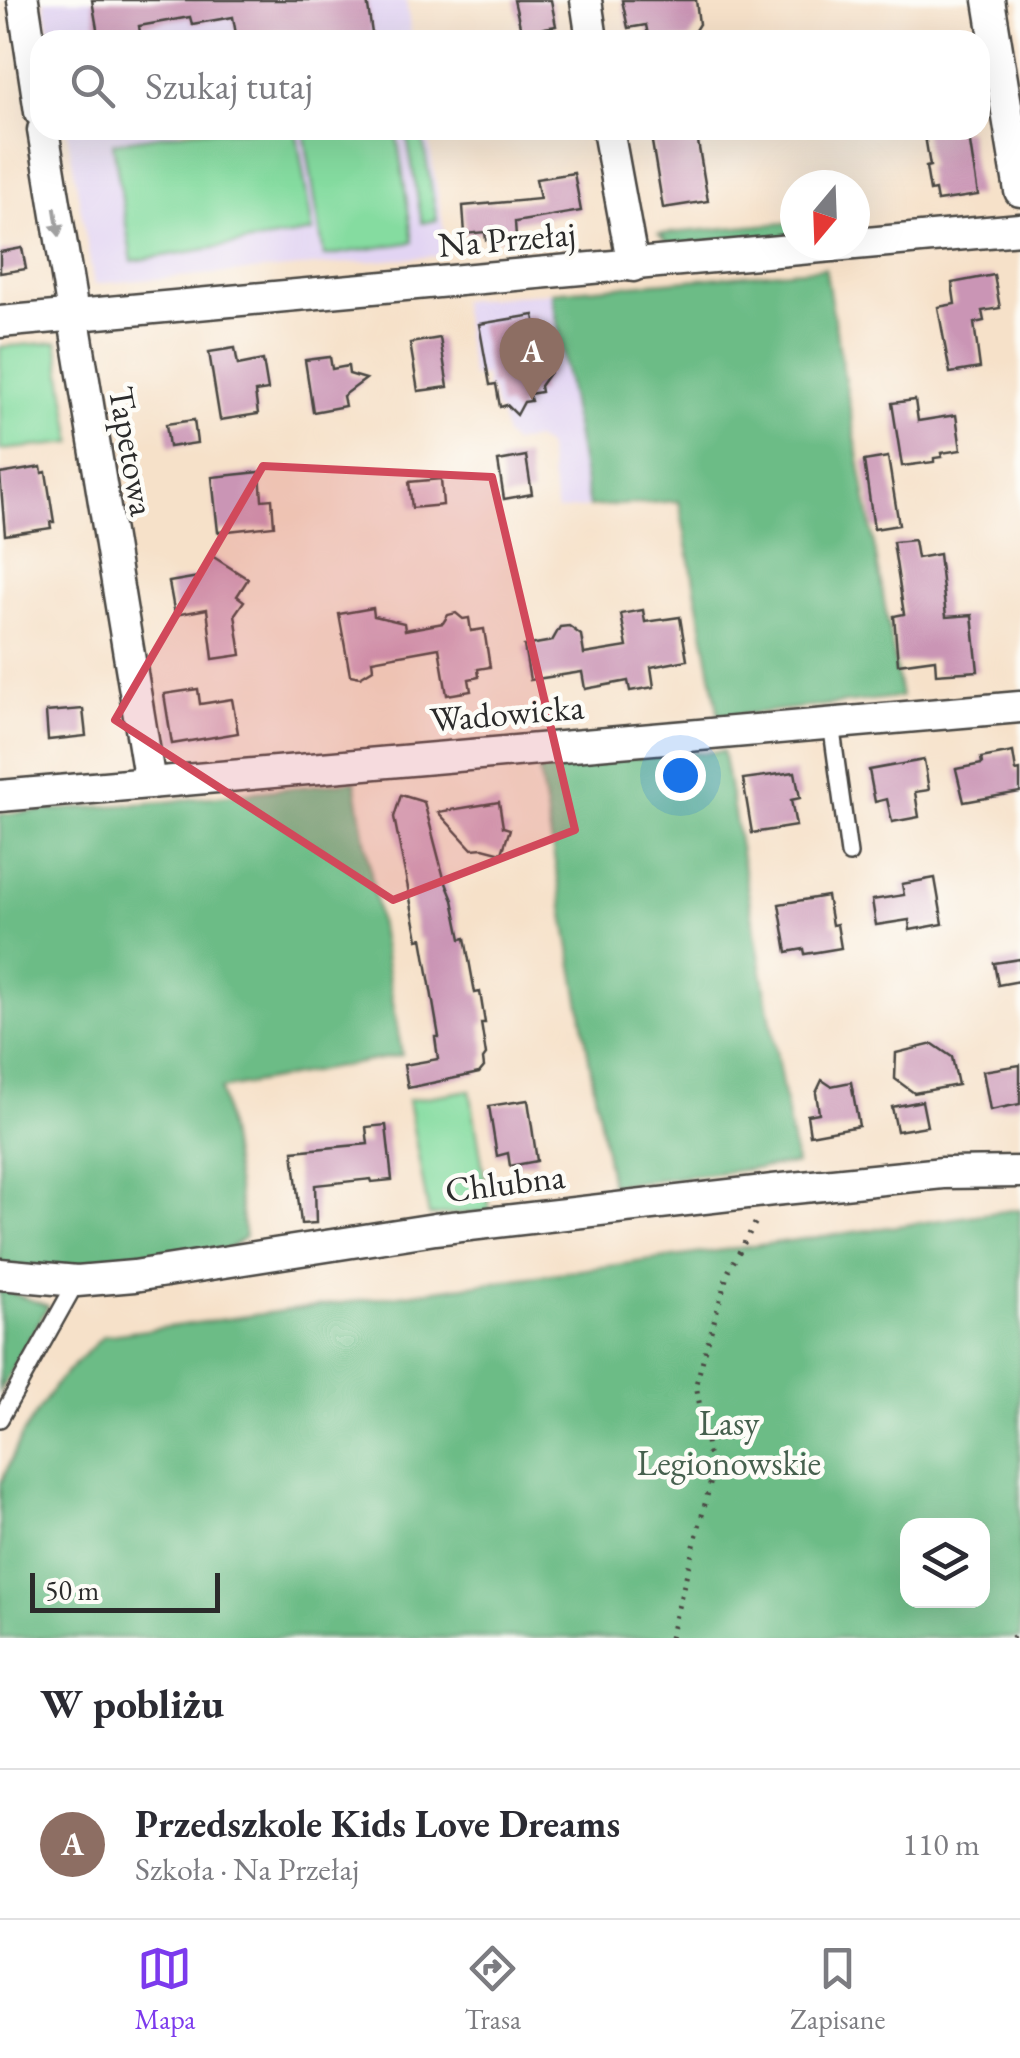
<!DOCTYPE html>
<html lang="pl">
<meta charset="utf-8">
<style>
:root{--surface:#fff;--page:#f2f2f3;--text:#2b2b33;--muted:#7c7c81;--line:#e1e1e2;--accent:#7c3aed}
body{margin:0;font-family:"EB Garamond",serif;background:var(--page);color:var(--text)}
.controls{position:absolute;right:30px;bottom:30px;display:grid;overflow:hidden;border-radius:20px;box-shadow:0 10px 40px #0002}
.controls button{width:90px;height:90px;display:grid;place-items:center;padding:0;border:0;border-bottom:2px solid var(--line);background:var(--surface);color:var(--text);font:50px sans-serif}
.compass{position:absolute;left:780px;top:170px;width:90px;height:90px;border-radius:50%;background:var(--surface);box-shadow:0 10px 40px #0002;rotate:199deg}
.scale{position:absolute;left:30px;bottom:25px;width:190px;box-sizing:border-box;padding-left:10px;border:5px solid #2b2b2b;border-top:0;font-size:28px;line-height:35px;white-space:nowrap;color:#2b2b2b;-webkit-text-stroke:8px #fdfcf7;paint-order:stroke}
.you{position:absolute;left:680px;top:775px;width:35px;height:35px;margin:-25px;border:8px solid #fff;border-radius:50%;background:#1a73e8;box-shadow:0 0 0 15px #1a73e833}
.badge{display:grid;place-items:center;width:65px;height:65px;border-radius:50%;background:var(--accent);color:#fff;font-size:32px;font-weight:700}
.pin{position:absolute;translate:-50% -82px;filter:drop-shadow(0 2px 5px #0008)}
.pin::after{content:'';position:absolute;top:52px;width:35px;height:30px;background:inherit;clip-path:polygon(0 0,100% 0,50% 100%)}
.list{margin:0;padding:0;list-style:none}
h2{display:flex;justify-content:space-between;align-items:center;height:130px;margin:0;padding:0 40px;font-size:42px}
h2 small{font-size:32px;font-weight:400;color:var(--muted)}
.list li{display:grid;grid-template-columns:65px 1fr auto;gap:30px;align-items:center;box-sizing:border-box;height:150px;padding:0 40px;border-top:2px solid var(--line)}
.list b{display:block;font-size:38px;white-space:nowrap}
.list p{margin:0;font-size:32px;white-space:nowrap;color:var(--muted)}
.list em{font-size:32px;font-style:normal;color:var(--muted)}
.icon{flex:none;width:55px;height:55px;fill:none;stroke:currentColor;stroke-width:2;stroke-linecap:round;stroke-linejoin:round}
.map{position:relative;flex:none;width:1020px;height:1638px;overflow:hidden}
.search{position:absolute;background:var(--surface);box-shadow:0 10px 40px #0002;left:30px;right:30px;top:30px;height:110px;display:flex;align-items:center;gap:25px;box-sizing:border-box;padding:0 35px;border-radius:30px;color:var(--muted);font-size:38px}
.sheet{height:280px;background:var(--surface)}
nav{display:flex;justify-content:space-around;align-items:center;box-sizing:border-box;height:140px;border-top:2px solid var(--line);background:var(--surface);font-size:28px;color:var(--muted)}
nav a{display:grid;justify-items:center;gap:5px}
nav .on{color:var(--accent)}
.map>svg:first-child{display:block}
.built{fill:#e2d4f3}
.green{fill:#85dca0;stroke:#588466;stroke-width:2.5}
.forest{fill:#6cbc86;stroke:#4c7458;stroke-width:2.5;fill-rule:evenodd}
.building{fill:#ca95b5}
.lines{fill:none;stroke-linecap:round;stroke-linejoin:round}
.service-casing{stroke:#494643;stroke-width:20}
.minor-casing{stroke:#494643;stroke-width:35}
.path{stroke:#494643;stroke-width:5;stroke-dasharray:2.5 8;stroke-linecap:butt}
.service{stroke:#fff;stroke-width:15}
.minor{stroke:#fff;stroke-width:30}
.oneway{fill:#a0a0a0}
.marked{fill:#d1495b;fill-opacity:0.2;stroke:#d1495b;stroke-width:8;stroke-linejoin:round}
.labels{text-anchor:middle;stroke-width:9;stroke-linejoin:round;paint-order:stroke}
.street-label{font-size:35px;fill:#2b2b2b;stroke:#fdfcf7}
.park-label{font-size:35px;fill:#46604e;stroke:#fdfcf7}
</style>
<div class="map">
<svg width="1020" height="1638" viewBox="0 0 1020 1638">
<rect width="100%" height="100%" fill="#fdfcf7"/>
<filter id="ink" filterUnits="userSpaceOnUse"><feTurbulence type="fractalNoise" baseFrequency=".01" numOctaves="2"/><feDisplacementMap in="SourceGraphic" scale="20" xChannelSelector="R" yChannelSelector="G"/><feConvolveMatrix kernelMatrix="1 2 1 2 8 2 1 2 1" color-interpolation-filters="sRGB"/></filter>
<filter id="wash" filterUnits="userSpaceOnUse"><feTurbulence type="fractalNoise" baseFrequency=".0048" numOctaves="4" result="noise"/><feDisplacementMap in="SourceGraphic" scale="40" xChannelSelector="R" yChannelSelector="G"/><feGaussianBlur stdDeviation="2.25" result="paint"/><feColorMatrix in="noise" values="0 0 0 0 0 0 0 0 0 0 0 0 0 0 0 0 0 1.4 0 .05"/><feComposite in="paint" operator="in"/></filter>
<g filter="url(#wash)">
<rect width="100%" height="100%" fill="#f6e1c9"/>
<!-- built -->
<g class="built">
<path d="M 44,0 L 406,0 L 412,40 L 51,40 Z"/>
<path d="M 67,130 L 427,130 L 448,255 L 94,284 Z"/>
<path d="M 552,292 L 589,507 L 557,511 L 546,446 L 535,439 L 513,443 L 505,436 L 500,411 L 496,411 L 492,390 L 487,389 L 485,375 L 472,377 L 460,301 Z"/>
</g>
<!-- green -->
<g class="green">
<path d="M 196,130 L 296,130 L 313,232 L 132,261 L 113,143 Z"/>
<path d="M 304,130 L 396,130 L 413,242 L 324,256 Z"/>
<path d="M 406,130 L 421,130 L 437,220 L 422,223 Z"/>
<path d="M 57,342 L 73,443 L 0,450 L 0,347 Z"/>
<path d="M 470,1090 L 490,1211 L 429,1216 L 408,1100 Z"/>
</g>
<!-- forest -->
<g class="forest">
<path d="M 795,222 L 795,237 L 671,245 L 659,234 Z"/>
<path d="M 825,268 L 901,697 L 719,717 L 679,501 L 589,507 L 552,292 Z"/>
<path d="M 723,751 L 796,1164 L 611,1185 L 538,764 Z"/>
<path d="M 355,781 L 402,1055 L 221,1089 L 245,1237 L 228,1249 L 70,1268 L 0,1266 L 0,814 L 165,802 Z"/>
<path d="M 1020,1209 L 1020,1638 L 0,1638 L 0,1485 L 22,1435 L 58,1381 L 103,1336 ZM 908,1526 L 982,1526 L 982,1600 L 908,1600 Z"/>
<path d="M 0,1289 L 48,1306 L 0,1392 Z"/>
</g>
<g id="blocks">
<!-- building -->
<g class="building">
<path d="M 92,0 L 367,0 L 373,40 L 237,40 L 233,17 L 192,24 L 190,17 L 139,26 L 140,33 L 99,40 Z"/>
<path d="M 514,0 L 551,0 L 556,26 L 544,28 L 545,35 L 523,39 Z"/>
<path d="M 622,0 L 696,0 L 699,24 L 689,40 L 649,40 L 646,25 L 628,28 Z"/>
<path d="M 650,130 L 696,130 L 708,201 L 663,208 Z"/>
<path d="M 924,130 L 968,130 L 978,195 L 937,201 L 935,190 L 930,191 L 926,167 L 930,166 Z"/>
<path d="M 574,173 L 581,211 L 515,222 L 516,237 L 486,240 L 485,232 L 465,234 L 463,206 L 540,199 L 536,179 Z"/>
<path d="M 22,248 L 26,269 L 0,273 L 0,252 Z"/>
<path d="M 994,275 L 1000,308 L 982,311 L 984,321 L 974,323 L 980,368 L 950,373 L 938,307 L 955,304 L 952,283 Z"/>
<path d="M 534,315 L 542,359 L 549,363 L 550,372 L 540,386 L 541,392 L 529,394 L 531,401 L 524,402 L 517,415 L 507,405 L 500,407 L 496,384 L 490,385 L 479,324 Z"/>
<path d="M 440,338 L 448,387 L 418,391 L 410,343 Z"/>
<path d="M 235,348 L 238,365 L 263,360 L 268,390 L 255,392 L 258,414 L 220,420 L 209,352 Z"/>
<path d="M 330,357 L 332,369 L 348,366 L 349,374 L 366,379 L 343,396 L 345,406 L 313,412 L 305,360 Z"/>
<path d="M 915,400 L 918,421 L 956,415 L 961,450 L 941,453 L 942,457 L 934,458 L 934,462 L 902,466 L 892,403 Z"/>
<path d="M 194,420 L 197,443 L 169,447 L 166,424 Z"/>
<path d="M 526,456 L 532,494 L 504,499 L 498,461 Z"/>
<path d="M 888,457 L 899,525 L 874,529 L 864,461 Z"/>
<path d="M 41,467 L 42,473 L 46,472 L 54,522 L 50,522 L 51,528 L 5,535 L 0,474 Z"/>
<path d="M 260,472 L 262,500 L 272,499 L 274,526 L 218,532 L 212,477 Z"/>
<path d="M 441,479 L 443,505 L 412,508 L 409,482 Z"/>
<path d="M 914,540 L 917,558 L 939,554 L 946,617 L 972,615 L 978,671 L 936,674 L 935,659 L 898,664 L 894,616 L 904,614 L 893,542 Z"/>
<path d="M 212,556 L 248,579 L 237,596 L 244,601 L 235,614 L 241,655 L 213,659 L 207,609 L 175,615 L 169,582 L 198,577 Z"/>
<path d="M 373,608 L 374,616 L 404,623 L 405,630 L 443,623 L 448,615 L 456,613 L 463,619 L 469,618 L 471,631 L 484,629 L 490,667 L 478,669 L 479,677 L 469,679 L 471,691 L 447,695 L 439,648 L 372,660 L 373,669 L 360,677 L 350,675 L 339,614 Z"/>
<path d="M 643,610 L 645,622 L 680,617 L 687,660 L 651,667 L 654,687 L 630,691 L 628,681 L 585,689 L 582,672 L 530,680 L 524,646 L 552,641 L 560,627 L 569,626 L 581,635 L 584,654 L 627,647 L 621,614 Z"/>
<path d="M 198,689 L 200,704 L 232,699 L 238,733 L 172,744 L 164,694 Z"/>
<path d="M 83,709 L 86,736 L 48,740 L 46,712 Z"/>
<path d="M 1013,752 L 1016,771 L 1020,770 L 1020,792 L 964,802 L 956,769 L 982,764 L 981,758 Z"/>
<path d="M 924,760 L 929,790 L 915,792 L 919,817 L 892,822 L 887,799 L 875,802 L 869,770 Z"/>
<path d="M 795,772 L 800,798 L 791,800 L 796,826 L 752,833 L 743,779 Z"/>
<path d="M 401,795 L 424,802 L 444,878 L 453,900 L 461,939 L 465,938 L 475,993 L 480,992 L 485,1023 L 481,1023 L 486,1055 L 483,1059 L 484,1067 L 479,1073 L 408,1088 L 404,1065 L 438,1059 L 435,1037 L 439,1037 L 422,938 L 418,939 L 394,817 Z"/>
<path d="M 499,802 L 503,827 L 510,829 L 502,853 L 483,848 L 472,849 L 438,812 Z"/>
<path d="M 935,878 L 943,924 L 910,930 L 909,920 L 876,925 L 872,900 L 904,895 L 902,884 Z"/>
<path d="M 827,896 L 832,925 L 837,924 L 841,948 L 805,954 L 804,949 L 787,952 L 779,904 Z"/>
<path d="M 1020,959 L 1020,981 L 998,985 L 994,963 Z"/>
<path d="M 933,1044 L 952,1057 L 958,1085 L 914,1093 L 895,1079 L 896,1053 Z"/>
<path d="M 1020,1065 L 1020,1104 L 990,1110 L 983,1071 Z"/>
<path d="M 822,1080 L 831,1086 L 851,1082 L 859,1126 L 810,1135 L 807,1115 L 819,1113 L 816,1093 Z"/>
<path d="M 528,1100 L 537,1161 L 510,1166 L 508,1153 L 497,1156 L 489,1106 Z"/>
<path d="M 922,1101 L 927,1126 L 897,1131 L 892,1107 Z"/>
<path d="M 386,1125 L 392,1180 L 372,1182 L 371,1179 L 315,1185 L 316,1223 L 301,1224 L 293,1151 L 368,1144 L 366,1127 Z"/>
</g>
</g>
</g>
<g filter="url(#ink)">
<use href="#blocks" fill-opacity="0" stroke="#494643" stroke-width="2.5"/>
<g class="lines">
<!-- service casing -->
<g class="service-casing">
<g id="service">
<path d="M 831,723 L 849,854"/>
<path d="M 0,1419 L 77,1281"/>
</g>
</g>
<!-- minor casing -->
<g class="minor-casing">
<g id="minor">
<path d="M 23,0 L 40,112"/>
<path d="M 586,0 L 592,40"/>
<path d="M 989,0 L 1020,191"/>
<path d="M 43,130 L 150,783"/>
<path d="M 608,130 L 633,266"/>
<path d="M 0,322 L 1020,229"/>
<path d="M 0,796 L 1020,707"/>
<path d="M 0,1274 L 77,1281 L 134,1276 L 435,1229 L 773,1190 L 943,1173 L 1020,1172"/>
</g>
</g>
<!-- path -->
<g class="path">
<path d="M 670,1638 L 712,1477 L 696,1384 L 728,1272 L 757,1220"/>
<path d="M 1012,1638 L 1020,1631"/>
</g>
<!-- service -->
<use href="#service" class="service"/>
<!-- minor -->
<use href="#minor" class="minor"/>
</g>
<!-- one-way arrows -->
<defs><path id="oneway-solid" d="M-6-.8H1V-3.2L6.5 0L1 3.2V.8H-6Z" transform="scale(2.5)"/></defs>
<use class="oneway" href="#oneway-solid" transform="translate(57 222) rotate(81)"/>
</g>
<!-- marked area -->
<path class="marked" d="M 263,466 L 492,477 L 575,830 L 393,900 L 115,720 Z"/>
<g class="labels">
<!-- street labels -->
<g class="street-label">
<text transform="translate(507 239) rotate(-5)" y="12">Na Przełaj</text>
<text transform="translate(132 451) rotate(80)" y="12">Tapetowa</text>
<text transform="translate(507 713) rotate(-5)" y="12">Wadowicka</text>
<text transform="translate(505 1183) rotate(-7)" y="12">Chlubna</text>
</g>
<!-- park labels -->
<g class="park-label">
<text x="729" y="1435">Lasy<tspan x="729" dy="40">Legionowskie</tspan></text>
</g>
</g>
</svg>
<div class="controls">
<button><svg class="icon" aria-label="layers" viewBox="0 0 24 24"><path d="M12 4l9 5-9 5-9-5zM3 14l9 5 9-5"/></svg></button>
</div>
<svg class="compass" viewBox="-18 -18 36 36"><path d="M0-13l5 13h-10z" fill="#e53935"/><path d="M0 13l5-13h-10z" fill="#7c7c81"/></svg>
<div class="scale">50 m</div>
<div class="you"></div>
<div class="pin badge" style="left:532px;top:400px;background:#8d6e63">A</div>
<div class="search"><svg class="icon" aria-label="search" viewBox="0 0 24 24"><circle cx="10" cy="10" r="6"/><path d="M15 15l6 6"/></svg>Szukaj tutaj</div>
</div>
<section class="sheet">
<h2>W pobliżu<small></small></h2>
<ul class="list">
<li><span class="badge" style="background:#8d6e63">A</span><div><b>Przedszkole Kids Love Dreams</b><p>Szkoła · Na Przełaj</p></div><em>110 m</em></li>
</ul>
</section>
<nav>
<a class="on"><svg class="icon" aria-label="map" viewBox="0 0 24 24"><path d="M3 6l6-2 6 2 6-2v14l-6 2-6-2-6 2zM9 4v14M15 6v14"/></svg>Mapa</a>
<a><svg class="icon" aria-label="directions" viewBox="0 0 24 24"><path d="M12 3l9 9-9 9-9-9zM9 14v-3h6M13 9l2 2-2 2"/></svg>Trasa</a>
<a><svg class="icon" aria-label="saved" viewBox="0 0 24 24"><path d="M7 4h10v16l-5-4-5 4z"/></svg>Zapisane</a>
</nav>
